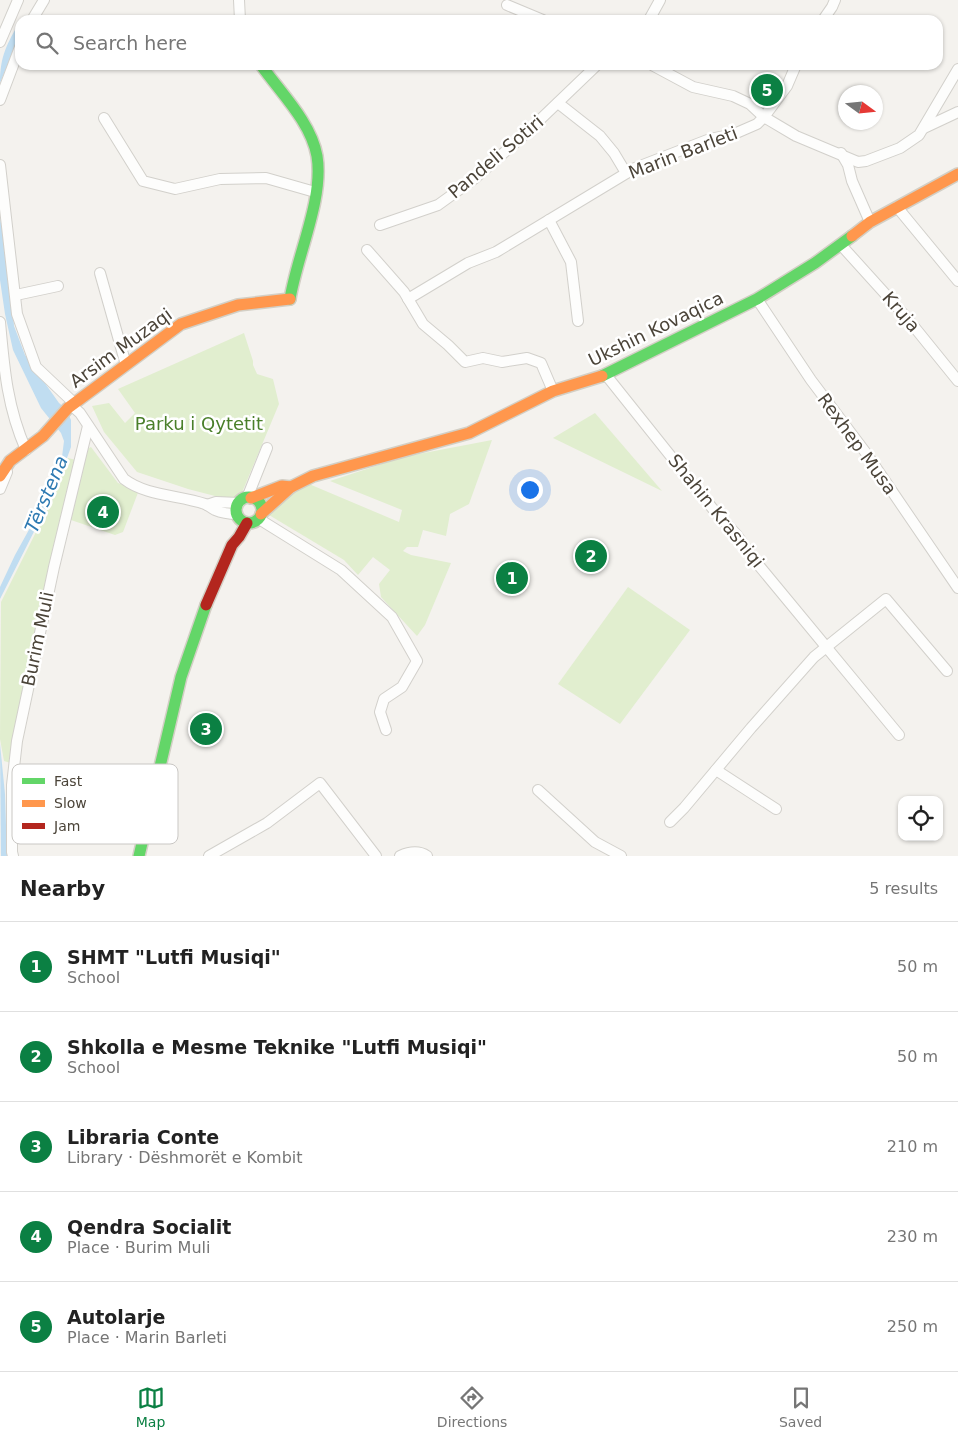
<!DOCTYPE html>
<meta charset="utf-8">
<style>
:root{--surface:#fff;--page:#f2f2f2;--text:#222;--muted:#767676;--line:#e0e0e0;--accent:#0b8043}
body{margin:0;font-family:"DejaVu Sans",sans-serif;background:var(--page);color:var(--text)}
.controls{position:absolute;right:15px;bottom:15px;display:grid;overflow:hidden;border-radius:10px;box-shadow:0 1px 4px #0004}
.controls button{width:45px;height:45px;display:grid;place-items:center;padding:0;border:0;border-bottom:1px solid var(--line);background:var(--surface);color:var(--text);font:25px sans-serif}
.compass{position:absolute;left:838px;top:85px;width:45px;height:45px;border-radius:50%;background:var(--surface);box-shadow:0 1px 4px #0004;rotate:105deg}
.you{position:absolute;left:529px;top:489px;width:18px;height:18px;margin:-12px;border:4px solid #fff;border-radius:50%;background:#1a73e8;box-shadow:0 0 0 8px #1a73e833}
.badge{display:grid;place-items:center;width:32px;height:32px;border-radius:50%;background:var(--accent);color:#fff;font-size:16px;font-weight:700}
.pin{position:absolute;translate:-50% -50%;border:2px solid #fff;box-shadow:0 1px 5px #0006}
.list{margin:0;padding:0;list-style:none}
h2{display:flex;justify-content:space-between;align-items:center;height:65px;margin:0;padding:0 20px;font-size:21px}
h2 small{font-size:16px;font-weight:400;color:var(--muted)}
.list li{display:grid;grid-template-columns:32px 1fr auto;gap:15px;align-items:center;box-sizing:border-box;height:90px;padding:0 20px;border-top:1px solid var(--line)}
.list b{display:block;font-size:19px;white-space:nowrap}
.list p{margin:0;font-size:16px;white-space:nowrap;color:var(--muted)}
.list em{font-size:16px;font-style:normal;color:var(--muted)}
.icon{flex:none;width:28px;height:28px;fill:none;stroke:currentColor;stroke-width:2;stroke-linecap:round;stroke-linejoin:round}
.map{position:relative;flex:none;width:958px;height:856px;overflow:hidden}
.search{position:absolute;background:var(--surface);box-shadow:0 1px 4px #0004;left:15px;right:15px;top:15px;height:55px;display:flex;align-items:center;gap:12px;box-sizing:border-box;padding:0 18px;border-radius:15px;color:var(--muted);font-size:19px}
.sheet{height:515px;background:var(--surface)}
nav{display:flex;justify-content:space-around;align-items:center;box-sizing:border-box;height:70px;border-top:1px solid var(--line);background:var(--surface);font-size:14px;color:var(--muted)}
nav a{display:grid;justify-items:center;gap:2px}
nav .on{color:var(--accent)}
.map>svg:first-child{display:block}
.green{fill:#e1eecf}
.water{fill:#c0ddf1}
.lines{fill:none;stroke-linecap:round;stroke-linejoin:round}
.street-casing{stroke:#d2d0cb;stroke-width:12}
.fast-casing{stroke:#d3cfc5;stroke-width:14}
.slow-casing{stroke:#d3cfc5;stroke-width:14}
.jam-casing{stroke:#d3cfc5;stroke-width:14}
.street{stroke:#fdfdfc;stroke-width:10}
.fast{stroke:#63d668;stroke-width:11}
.slow{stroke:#ff974d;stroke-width:11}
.jam{stroke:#b3261e;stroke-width:11}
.labels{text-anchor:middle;stroke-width:5;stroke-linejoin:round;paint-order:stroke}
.street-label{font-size:18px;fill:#4b4439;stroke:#fff}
.park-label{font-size:18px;fill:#4a7f2a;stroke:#fff}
.water-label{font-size:19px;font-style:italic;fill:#2e7ab2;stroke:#fff}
.key{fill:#fff;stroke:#c9c7c4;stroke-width:1}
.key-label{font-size:14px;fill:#4b4439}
</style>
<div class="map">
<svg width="958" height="856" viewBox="0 0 958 856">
<rect width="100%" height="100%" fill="#f4f2ee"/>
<!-- green -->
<g class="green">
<path d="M 244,333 L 253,361 L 253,365 L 257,374 L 273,379 L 279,404 L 238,502 L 188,489 L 137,472 L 104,432 L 92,406 L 109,403 L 125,423 L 135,413 L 118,389 Z"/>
<path d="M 595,413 L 662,491 L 553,438 Z"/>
<path d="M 492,440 L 469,504 L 450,514 L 446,536 L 423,530 L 418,547 L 407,547 L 403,551 L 411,555 L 451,563 L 425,625 L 417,636 L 381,597 L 379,584 L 390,570 L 373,557 L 358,575 L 344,560 L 269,515 L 282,490 L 309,484 L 399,522 L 402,510 L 330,481 L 403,457 Z"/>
<path d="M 91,447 L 118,483 L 139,490 L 123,532 L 115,535 L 68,519 L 87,449 Z"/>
<path d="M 68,458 L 76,460 L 14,764 L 4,761 L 0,739 L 1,602 L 48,508 Z"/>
<path d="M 628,587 L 690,630 L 620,724 L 558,684 Z"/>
</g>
<!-- water -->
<g class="water">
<path d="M 20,21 L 20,35 L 0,83 C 0,56 7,44 20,21 Z"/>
<path d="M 0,217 L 11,287 L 14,326 L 25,355 L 59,403 L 66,409 L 71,420 L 71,447 L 56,488 L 0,599 L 0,587 L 15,555 L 41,508 L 62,457 L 64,441 L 61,433 L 41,408 L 13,350 L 5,314 L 0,280 Z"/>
<path d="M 0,744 L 5,794 L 7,856 L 1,856 Z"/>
</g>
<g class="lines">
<!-- street casing -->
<g class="street-casing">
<g id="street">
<path d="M 239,0 L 240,20"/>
<path d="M 507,5 L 543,20"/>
<path d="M 32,20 L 44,0"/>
<path d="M 649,20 L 660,0"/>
<path d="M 823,20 L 832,7 L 835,0"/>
<path d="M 0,42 L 18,0"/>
<path d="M 652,65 L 693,87 L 733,96 L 750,104 L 764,117 L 796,136 L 858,162 L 866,161 L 900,148 L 919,135 L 958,69"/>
<path d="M 0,100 L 20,47"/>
<path d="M 558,103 L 600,136 L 614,153 L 626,173"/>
<path d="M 104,118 L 143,181 L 175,189 L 220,179 L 266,178 L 315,192"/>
<path d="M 924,128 L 958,112"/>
<path d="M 841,153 L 848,165 L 852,181 L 870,222"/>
<path d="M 0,165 L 17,314 L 36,367 L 74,403"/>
<path d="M 897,207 L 958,281"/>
<path d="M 549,220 L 571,262 L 578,321"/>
<path d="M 380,225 L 438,205 L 474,179 L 524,135 L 597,65"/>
<path d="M 841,245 L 907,318 L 958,381"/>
<path d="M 367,250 L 404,292 L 423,324 L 448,345 L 465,362 L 483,358 L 502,362 L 527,358 L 541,363 L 553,391"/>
<path d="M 100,273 L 126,365"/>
<path d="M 16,295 L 58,286"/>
<path d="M 408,299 L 468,263 L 496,252 L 635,168 L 710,139 L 734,134 L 757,124 L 764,117 L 787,86 L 796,65"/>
<path d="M 757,299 L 811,380 L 866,453 L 958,588"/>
<path d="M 0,322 C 4,367 7,407 26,450"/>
<path d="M 606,375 L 713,509 L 736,534 L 756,562 L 899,735"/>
<path d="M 71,405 L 80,413 L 124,479 C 146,496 179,495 205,504 C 208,505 211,508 215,510 C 222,513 229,514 237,514"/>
<path d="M 0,489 L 7,472"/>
<path d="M 247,498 L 267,448"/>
<path d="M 207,505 L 216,502 L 239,503"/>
<path d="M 259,519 L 341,570 L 392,617 L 417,661 L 402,687 L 384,699 L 380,712 L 386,730"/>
<path d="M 716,770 L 776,809"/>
<path d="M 538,790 L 595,842 L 621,856"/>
<path d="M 670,822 L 684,808 L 751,728 L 814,657 L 886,599 L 947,671"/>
<path d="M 13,856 L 12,852 L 12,785 L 17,741 L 54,567 L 88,426"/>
<path d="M 209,856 L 267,823 L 320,783 L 376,856"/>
<path d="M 400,856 C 409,852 418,850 427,856"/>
</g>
</g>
<!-- fast casing -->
<g class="fast-casing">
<g id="fast">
<path d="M 261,65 C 280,92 311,122 317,156 C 324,199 297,255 290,299"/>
<path d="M 602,376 L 757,299 L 815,263 L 852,236"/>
<circle cx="249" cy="510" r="13"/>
<path d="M 139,856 L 181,677 L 206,605"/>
</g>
</g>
<!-- slow casing -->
<g class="slow-casing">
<g id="slow">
<path d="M 852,236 L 870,222 L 958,174"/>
<path d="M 0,476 L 10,461 L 43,436 L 68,408 L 181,324 L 238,305 L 290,299"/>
<path d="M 251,498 L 282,486 L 291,487"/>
<path d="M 261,514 L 291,487 L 313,476 L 469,433 L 553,391 L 602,376"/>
</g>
</g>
<!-- jam casing -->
<g class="jam-casing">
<path id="jam" d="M 206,605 L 232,545 L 239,537 L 247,523"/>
</g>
<!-- street -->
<use href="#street" class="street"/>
<!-- fast -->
<use href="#fast" class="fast"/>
<!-- slow -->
<use href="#slow" class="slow"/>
<!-- jam -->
<use href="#jam" class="jam"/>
</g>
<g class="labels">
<!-- street labels -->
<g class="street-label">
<text transform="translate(683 153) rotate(-21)" y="6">Marin Barleti</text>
<text transform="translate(496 157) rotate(-40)" y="6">Pandeli Sotiri</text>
<text transform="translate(901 312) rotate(49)" y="6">Kruja</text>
<text transform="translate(656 329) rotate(-26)" y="6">Ukshin Kovaqica</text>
<text transform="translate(121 348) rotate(-36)" y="6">Arsim Muzaqi</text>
<text transform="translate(857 444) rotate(54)" y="6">Rexhep Musa</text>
<text transform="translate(716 511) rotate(51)" y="6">Shahin Krasniqi</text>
<text transform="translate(38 639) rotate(-78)" y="6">Burim Muli</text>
</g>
<!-- park labels -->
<g class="park-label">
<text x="199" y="430">Parku i Qytetit</text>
</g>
<!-- water labels -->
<g class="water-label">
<text transform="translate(46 494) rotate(-67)" y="7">Tërstena</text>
</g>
</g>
<!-- legend -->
<rect x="12" y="764" width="166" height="80" rx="8" class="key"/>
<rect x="22" y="778" width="23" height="6" fill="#63d668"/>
<rect x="22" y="800" width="23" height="7" fill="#ff974d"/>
<rect x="22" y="823" width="23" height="6" fill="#b3261e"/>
<g class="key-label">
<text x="54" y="786">Fast</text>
<text x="54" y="808">Slow</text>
<text x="54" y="831">Jam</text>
</g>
</svg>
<div class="controls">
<button><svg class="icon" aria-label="locate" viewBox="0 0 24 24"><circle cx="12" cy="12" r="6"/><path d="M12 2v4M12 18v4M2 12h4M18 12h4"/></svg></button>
</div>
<svg class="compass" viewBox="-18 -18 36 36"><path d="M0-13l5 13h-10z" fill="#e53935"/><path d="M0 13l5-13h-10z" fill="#767676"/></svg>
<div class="you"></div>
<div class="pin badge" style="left:512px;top:578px">1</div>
<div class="pin badge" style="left:591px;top:556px">2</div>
<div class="pin badge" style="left:206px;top:729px">3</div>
<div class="pin badge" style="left:103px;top:512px">4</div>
<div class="pin badge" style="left:767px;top:90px">5</div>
<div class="search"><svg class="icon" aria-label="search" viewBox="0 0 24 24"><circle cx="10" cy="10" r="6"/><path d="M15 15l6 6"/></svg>Search here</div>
</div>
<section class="sheet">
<h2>Nearby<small>5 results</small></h2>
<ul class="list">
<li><span class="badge">1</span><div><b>SHMT &quot;Lutfi Musiqi&quot;</b><p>School</p></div><em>50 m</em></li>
<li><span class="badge">2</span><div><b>Shkolla e Mesme Teknike &quot;Lutfi Musiqi&quot;</b><p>School</p></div><em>50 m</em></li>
<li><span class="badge">3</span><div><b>Libraria Conte</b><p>Library · Dëshmorët e Kombit</p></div><em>210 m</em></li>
<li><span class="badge">4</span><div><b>Qendra Socialit</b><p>Place · Burim Muli</p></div><em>230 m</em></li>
<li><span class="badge">5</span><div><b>Autolarje</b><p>Place · Marin Barleti</p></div><em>250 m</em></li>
</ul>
</section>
<nav>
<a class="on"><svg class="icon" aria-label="map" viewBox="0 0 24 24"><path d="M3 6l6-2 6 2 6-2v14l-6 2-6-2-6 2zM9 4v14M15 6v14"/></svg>Map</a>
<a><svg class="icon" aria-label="directions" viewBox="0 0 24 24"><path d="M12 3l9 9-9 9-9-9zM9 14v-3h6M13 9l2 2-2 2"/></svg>Directions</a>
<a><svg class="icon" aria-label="saved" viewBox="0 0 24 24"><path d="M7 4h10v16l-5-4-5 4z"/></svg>Saved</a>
</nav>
